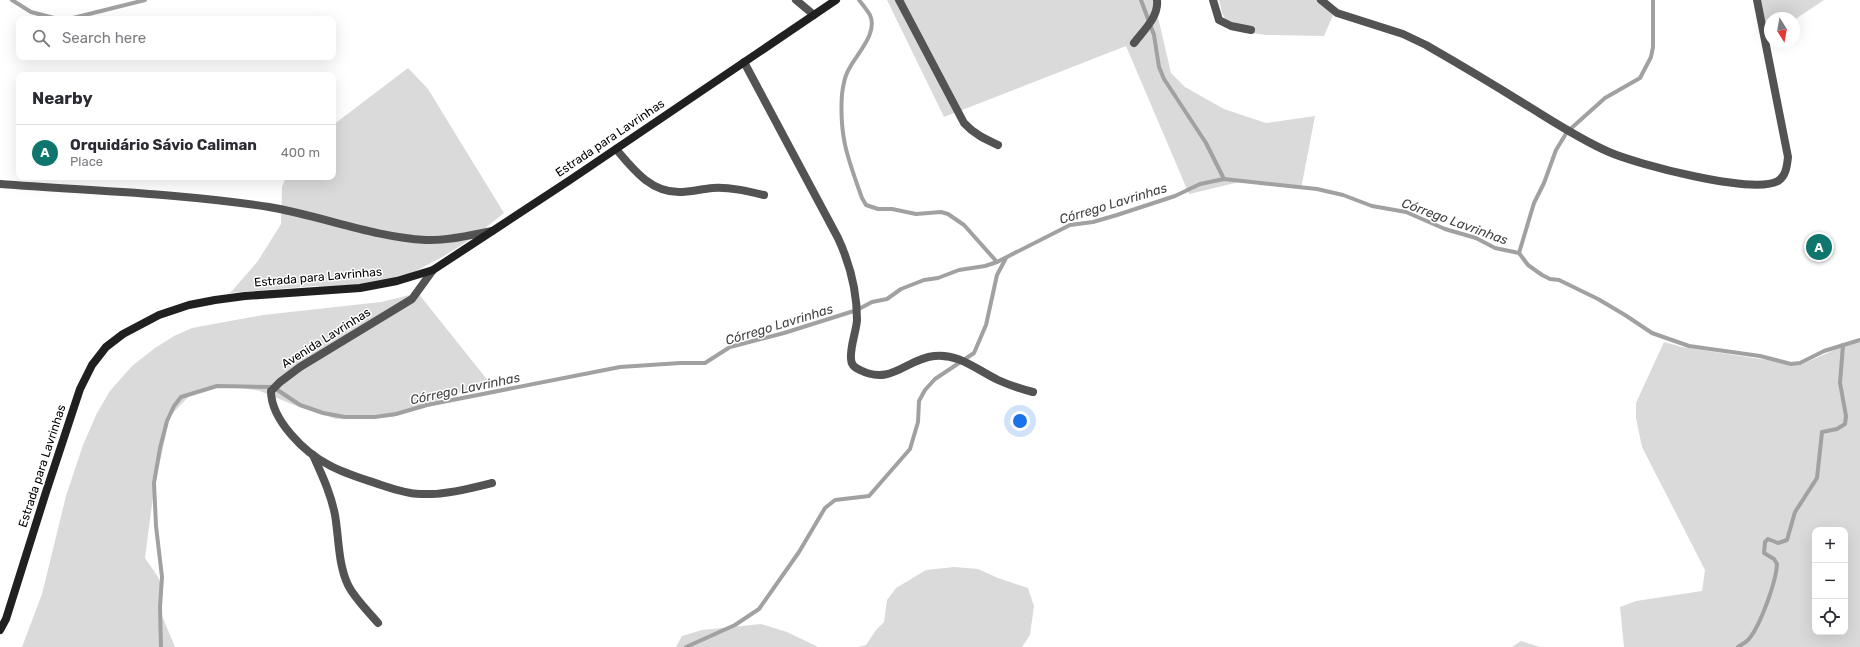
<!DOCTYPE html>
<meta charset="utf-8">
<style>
:root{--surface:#fff;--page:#f7f7f7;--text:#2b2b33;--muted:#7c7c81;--line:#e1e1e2;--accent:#0f766e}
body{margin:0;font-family:Rubik,sans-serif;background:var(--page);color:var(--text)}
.controls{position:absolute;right:12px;bottom:12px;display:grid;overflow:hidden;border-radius:8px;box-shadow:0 4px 16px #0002}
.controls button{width:36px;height:36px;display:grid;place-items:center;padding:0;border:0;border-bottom:1px solid var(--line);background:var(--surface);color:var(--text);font:20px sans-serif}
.compass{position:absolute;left:1764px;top:12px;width:36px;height:36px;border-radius:50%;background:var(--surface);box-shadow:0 4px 16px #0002;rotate:169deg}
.you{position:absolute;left:1020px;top:421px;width:14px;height:14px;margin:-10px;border:3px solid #fff;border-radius:50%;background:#1a73e8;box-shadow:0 0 0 6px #1a73e833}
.badge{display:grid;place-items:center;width:26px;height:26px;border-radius:50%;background:var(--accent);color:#fff;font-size:13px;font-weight:700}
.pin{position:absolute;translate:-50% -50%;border:2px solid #fff;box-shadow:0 1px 4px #0006}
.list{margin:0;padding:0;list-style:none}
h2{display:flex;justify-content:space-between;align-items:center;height:52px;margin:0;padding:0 16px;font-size:17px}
h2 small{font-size:13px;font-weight:400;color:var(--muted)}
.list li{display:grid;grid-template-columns:26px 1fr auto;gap:12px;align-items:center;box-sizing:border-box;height:56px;padding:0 16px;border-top:1px solid var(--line)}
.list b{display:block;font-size:15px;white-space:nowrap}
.list p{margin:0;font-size:13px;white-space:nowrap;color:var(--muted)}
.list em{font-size:13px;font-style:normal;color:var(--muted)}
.icon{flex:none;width:22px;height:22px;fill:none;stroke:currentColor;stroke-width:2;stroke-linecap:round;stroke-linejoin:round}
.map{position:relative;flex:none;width:1860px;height:647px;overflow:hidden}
.search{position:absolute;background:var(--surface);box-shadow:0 4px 16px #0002;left:16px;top:16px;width:320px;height:44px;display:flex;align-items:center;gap:10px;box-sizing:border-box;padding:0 14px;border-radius:8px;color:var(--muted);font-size:15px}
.panel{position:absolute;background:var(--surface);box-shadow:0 4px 16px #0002;left:16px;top:72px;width:320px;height:108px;border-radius:8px}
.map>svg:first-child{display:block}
.green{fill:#dadada;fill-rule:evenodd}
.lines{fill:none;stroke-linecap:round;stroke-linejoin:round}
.stream{stroke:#a1a1a1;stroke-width:4}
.street{stroke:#535353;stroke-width:8}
.secondary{stroke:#202020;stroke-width:8}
.labels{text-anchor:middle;stroke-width:3;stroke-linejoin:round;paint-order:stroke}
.street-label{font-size:12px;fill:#000;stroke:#fff}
.water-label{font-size:13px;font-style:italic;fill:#424242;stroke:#fff}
</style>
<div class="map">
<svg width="1860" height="647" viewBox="0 0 1860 647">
<rect width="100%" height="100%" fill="#fff"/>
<!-- green -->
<g class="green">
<path d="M 887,0 L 1154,0 L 1171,73 L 1185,87 L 1224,109 L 1266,123 L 1315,116 L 1301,189 L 1248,180 L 1189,194 L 1126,46 L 944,117 Z"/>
<path d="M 1219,0 L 1320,0 L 1333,15 L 1324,36 L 1266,35 L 1231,30 L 1222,13 Z"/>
<path d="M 1759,0 L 1824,0 L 1794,20 L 1794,18 L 1770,18 L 1770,37 L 1766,40 Z"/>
<path d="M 408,68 L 428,89 L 504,213 L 474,237 L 444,256 L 414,272 L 382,283 L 325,287 L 315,286 L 228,293 L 232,291 L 258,261 L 281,224 L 282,187 L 286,177 L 333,177 L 333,125 Z"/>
<path d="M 418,293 L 489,382 L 393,417 L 336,419 L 294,405 L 260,391 L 223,385 L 193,392 L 170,416 L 154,489 L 145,558 L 158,577 L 163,589 L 160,611 L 175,647 L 22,647 L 42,594 L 66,496 L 83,445 L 97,413 L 110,391 L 132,366 L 155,348 L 174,336 L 192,328 L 263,315 L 381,302 Z"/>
<path d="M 1860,341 L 1860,647 L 1624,647 L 1620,607 L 1636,601 L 1702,591 L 1705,570 L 1642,447 L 1636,418 L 1636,403 L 1664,342 L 1682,347 L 1800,365 L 1848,344 ZM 1815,530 L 1845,530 L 1845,632 L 1815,632 Z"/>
<path d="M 954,567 L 978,569 L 998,578 L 1028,588 L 1034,606 L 1030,635 L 1022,647 L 858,647 L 866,645 L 876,630 L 884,622 L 887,600 L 896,588 L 926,570 Z"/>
<path d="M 761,624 L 787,632 L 818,647 L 676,647 L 682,636 L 702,630 Z"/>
<path d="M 1521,641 L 1540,647 L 1512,647 Z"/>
</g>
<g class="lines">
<!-- stream -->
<g class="stream">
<path d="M 12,0 L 31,12 L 58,19"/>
<path d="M 859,0 C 863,5 867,10 870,15 C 879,35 853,57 847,73 C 844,79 843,87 842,94 C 839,137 848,159 862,198 L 866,205 L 878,209 L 892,209 L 916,214 L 941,212 L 948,214 L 964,225 L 997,262"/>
<path d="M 1141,0 L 1154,35 L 1159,67 L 1164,79 L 1206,143 L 1224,179"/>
<path d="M 69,19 L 145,0"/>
<path d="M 1519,253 L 1534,203 L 1544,183 L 1556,150 L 1567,132 L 1605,98 L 1640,78 L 1651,57 L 1653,47 L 1653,0"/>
<path d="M 161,647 L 160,607 L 162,577 L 156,526 L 154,483 L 160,448 L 167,421 L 174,406 L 181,397 L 217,386 L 273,387 L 300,405 L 323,413 L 345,417 L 375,417 L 396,414 L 427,405 L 620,367 L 680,363 L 705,363 L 730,347 L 784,333 L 857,310 L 872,302 L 887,299 L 901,289 L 924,280 L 938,278 L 959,270 L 985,266 L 997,262 L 1070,225 L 1093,222 L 1117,215 L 1175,196 L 1200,184 L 1224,179 L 1317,189 L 1343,195 L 1372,206 L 1406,212 L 1445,229 L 1476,238 L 1495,248 L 1519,253 L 1528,265 L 1542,275 L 1550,279 L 1559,280 L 1598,299 L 1625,315 L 1652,333 L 1689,346 L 1760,356 L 1791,364 L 1800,363 L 1824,351 L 1860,340"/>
<path d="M 686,647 L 735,625 L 759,609 L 799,552 L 825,508 L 835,500 L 869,496 L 910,449 L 918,422 L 919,401 L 925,390 L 935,379 L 974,353 L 986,325 L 997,275 L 1006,258"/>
<path d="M 1738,647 C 1741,645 1745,643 1748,640 C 1760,627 1776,582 1777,564 L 1774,559 L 1764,553 L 1765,542 L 1768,539 L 1778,543 L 1787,540 L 1795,512 L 1817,478 L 1822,432 L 1837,429 L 1845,424 L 1846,416 L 1840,383 L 1843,345"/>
</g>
<!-- street -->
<g class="street">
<path d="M 796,0 L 814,15"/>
<path d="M 899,0 L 964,123 C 974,134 985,139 998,145"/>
<path d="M 1213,0 L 1219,20 L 1231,26 L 1251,30"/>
<path d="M 1321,0 L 1337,13 L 1403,34 L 1426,45 C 1459,64 1491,83 1523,103 C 1551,120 1579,139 1609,152 C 1636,164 1753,195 1778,181 C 1786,176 1787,166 1788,157 L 1757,0"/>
<path d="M 1134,43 C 1143,31 1159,17 1157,0"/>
<path d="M 744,62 L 838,238 C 850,264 857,291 857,320 C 856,333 850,346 851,359 C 851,365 855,368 860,370 C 891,386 906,359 934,356 C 959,353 977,370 998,380 C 1009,385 1021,389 1033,392"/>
<path d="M 616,149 C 633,169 650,192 679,192 C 690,192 701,189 713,188 C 730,187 747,191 764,195"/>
<path d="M 0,184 C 90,191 180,193 269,207 C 322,216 373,237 426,240 C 448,241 471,235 492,231"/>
<path d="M 433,270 L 412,299 L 300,367 L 280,382 L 271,391 C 271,420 305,453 329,465 C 345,474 364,479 381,485 C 393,489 407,494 420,494 C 445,495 468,489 492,483"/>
<path d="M 313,455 C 322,475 331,494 335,515 C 339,538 338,564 348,585 C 355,599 368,611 378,623"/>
</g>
<!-- secondary -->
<path class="secondary" d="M 0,630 L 6,619 L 46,492 L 80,389 L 92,365 L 106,347 L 123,334 L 159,315 L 189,305 L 215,300 L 245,296 L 360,288 L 397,281 L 433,270 L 570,180 L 836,0"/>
</g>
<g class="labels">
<!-- street labels -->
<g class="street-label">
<text transform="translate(610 138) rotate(-34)" y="4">Estrada para Lavrinhas</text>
<text transform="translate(318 277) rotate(-5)" y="4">Estrada para Lavrinhas</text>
<text transform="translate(326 338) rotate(-32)" y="4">Avenida Lavrinhas</text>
<text transform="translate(42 466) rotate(-72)" y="4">Estrada para Lavrinhas</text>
</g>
<!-- water labels -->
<g class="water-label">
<text transform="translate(1113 203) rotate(-17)" y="5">Córrego Lavrinhas</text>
<text transform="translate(1455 221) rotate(20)" y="5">Córrego Lavrinhas</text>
<text transform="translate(779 324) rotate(-17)" y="5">Córrego Lavrinhas</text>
<text transform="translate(465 388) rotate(-12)" y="5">Córrego Lavrinhas</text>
</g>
</g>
</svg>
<div class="controls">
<button>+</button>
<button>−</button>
<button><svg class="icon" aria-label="locate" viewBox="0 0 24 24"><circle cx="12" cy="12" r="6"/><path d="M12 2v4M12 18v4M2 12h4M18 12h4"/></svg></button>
</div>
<svg class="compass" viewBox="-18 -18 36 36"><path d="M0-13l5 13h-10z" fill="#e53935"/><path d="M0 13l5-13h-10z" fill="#7c7c81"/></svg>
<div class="you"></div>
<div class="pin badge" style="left:1819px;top:247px">A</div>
<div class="search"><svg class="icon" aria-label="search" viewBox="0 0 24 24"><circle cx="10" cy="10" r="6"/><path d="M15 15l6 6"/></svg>Search here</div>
<section class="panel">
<h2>Nearby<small></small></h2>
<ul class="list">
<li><span class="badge">A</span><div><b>Orquidário Sávio Caliman</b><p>Place</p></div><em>400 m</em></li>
</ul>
</section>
</div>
